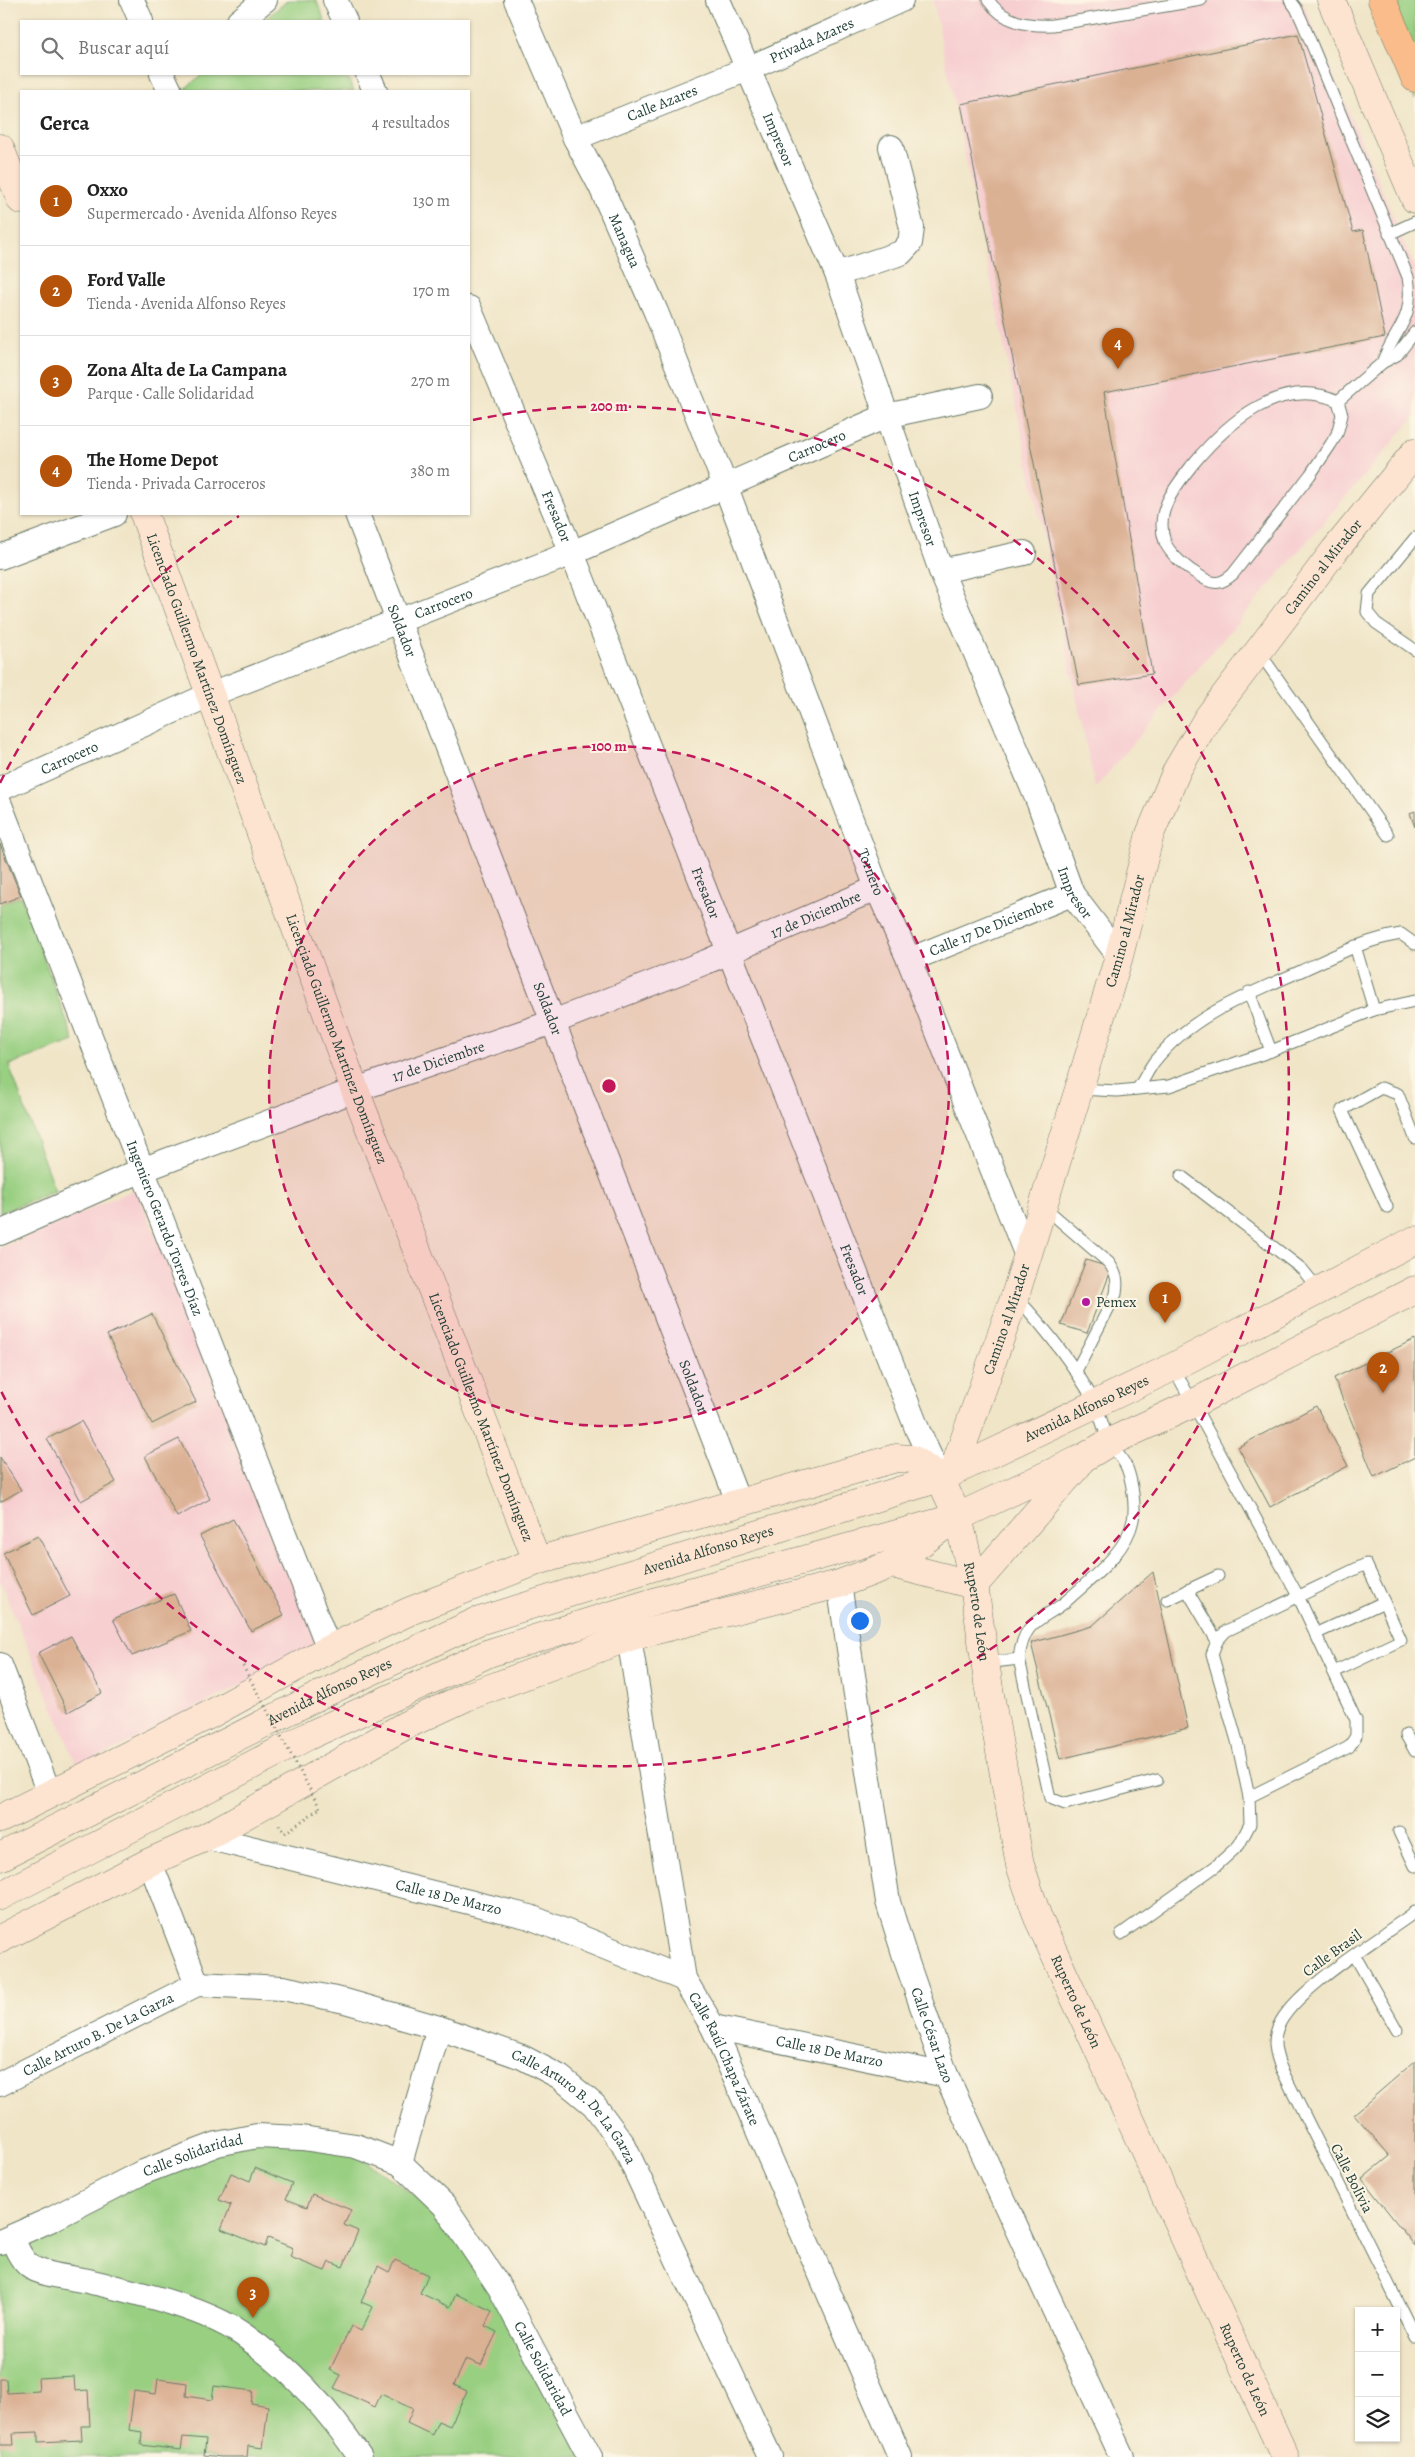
<!DOCTYPE html>
<html lang="es">
<meta charset="utf-8">
<style>
:root{--surface:#fff;--page:#f6f6f6;--text:#222;--muted:#767676;--line:#e0e0e0;--accent:#b45309}
body{margin:0;font-family:Alegreya,serif;background:var(--page);color:var(--text)}
.controls{position:absolute;right:15px;bottom:15px;display:grid;overflow:hidden;border-radius:0px;box-shadow:0 1px 4px #0004}
.controls button{width:45px;height:45px;display:grid;place-items:center;padding:0;border:0;border-bottom:1px solid var(--line);background:var(--surface);color:var(--text);font:25px sans-serif}
.you{position:absolute;left:859px;top:1620px;width:18px;height:18px;margin:-12px;border:4px solid #fff;border-radius:50%;background:#1a73e8;box-shadow:0 0 0 8px #1a73e833}
.badge{display:grid;place-items:center;width:32px;height:32px;border-radius:50%;background:var(--accent);color:#fff;font-size:16px;font-weight:700}
.pin{position:absolute;translate:-50% -41px;filter:drop-shadow(0 1px 2px #0008)}
.pin::after{content:'';position:absolute;top:26px;width:18px;height:15px;background:inherit;clip-path:polygon(0 0,100% 0,50% 100%)}
.list{margin:0;padding:0;list-style:none}
h2{display:flex;justify-content:space-between;align-items:center;height:65px;margin:0;padding:0 20px;font-size:21px}
h2 small{font-size:16px;font-weight:400;color:var(--muted)}
.list li{display:grid;grid-template-columns:32px 1fr auto;gap:15px;align-items:center;box-sizing:border-box;height:90px;padding:0 20px;border-top:1px solid var(--line)}
.list b{display:block;font-size:19px;white-space:nowrap}
.list p{margin:0;font-size:16px;white-space:nowrap;color:var(--muted)}
.list em{font-size:16px;font-style:normal;color:var(--muted)}
.icon{flex:none;width:28px;height:28px;fill:none;stroke:currentColor;stroke-width:2;stroke-linecap:round;stroke-linejoin:round}
.map{position:relative;flex:none;width:1415px;height:2457px;overflow:hidden}
.search{position:absolute;background:var(--surface);box-shadow:0 1px 4px #0004;left:20px;top:20px;width:450px;height:55px;display:flex;align-items:center;gap:12px;box-sizing:border-box;padding:0 18px;border-radius:0px;color:var(--muted);font-size:19px}
.panel{position:absolute;background:var(--surface);box-shadow:0 1px 4px #0004;left:20px;top:90px;width:450px;height:425px;border-radius:0px}
.map>svg:first-child{display:block}
.built{fill:#f7cfd1}
.green{fill:#98cf81;stroke:#5c865a}
.building{fill:#dbb194}
.lines{fill:none;stroke-linecap:round;stroke-linejoin:round}
.lane-casing{stroke:#687867;stroke-width:13}
.street-casing{stroke:#687867;stroke-width:26}
.secondary-casing{stroke:#687867;stroke-width:29}
.highway-casing{stroke:#687867;stroke-width:29}
.path{stroke:#687867;stroke-width:3;stroke-dasharray:1 4;stroke-linecap:butt}
.lane{stroke:#fff;stroke-width:11}
.street{stroke:#fff;stroke-width:24}
.secondary{stroke:#fde4d1;stroke-width:28}
.highway{stroke:#fabc8b;stroke-width:28}
.path-bridge{stroke:#687867;stroke-width:3;stroke-dasharray:1 4;stroke-linecap:butt}
.ring{fill:none;stroke:#c2185b;stroke-width:2.5;stroke-dasharray:9 6}
.poi-dot{fill:#b5179e;stroke:#fcf5e5;stroke-width:2}
.labels{text-anchor:middle;stroke-width:4;stroke-linejoin:round;paint-order:stroke}
.street-label{font-size:15px;fill:#1f3d34;stroke:#fcf5e5}
.poi-label{font-size:15px;fill:#1f3d34;stroke:#fcf5e5;text-anchor:start}
.centre{fill:#c2185b;stroke:#fcf5e5;stroke-width:2.5}
.ring-label{font-size:15px;text-anchor:middle;font-weight:bold;fill:#c2185b;stroke:#fcf5e5;stroke-width:4;stroke-linejoin:round;paint-order:stroke}
</style>
<div class="map">
<svg width="1415" height="2457" viewBox="0 0 1415 2457">
<rect width="100%" height="100%" fill="#fcf5e5"/>
<filter id="ink" filterUnits="userSpaceOnUse"><feTurbulence type="fractalNoise" baseFrequency=".02" numOctaves="2"/><feDisplacementMap in="SourceGraphic" scale="10" xChannelSelector="R" yChannelSelector="G"/><feConvolveMatrix kernelMatrix="1 2 1 2 8 2 1 2 1" color-interpolation-filters="sRGB"/></filter>
<filter id="wash" filterUnits="userSpaceOnUse"><feTurbulence type="fractalNoise" baseFrequency=".0096" numOctaves="4" result="noise"/><feDisplacementMap in="SourceGraphic" scale="20" xChannelSelector="R" yChannelSelector="G"/><feGaussianBlur stdDeviation="1.12" result="paint"/><feColorMatrix in="noise" values="0 0 0 0 0 0 0 0 0 0 0 0 0 0 0 0 0 1.4 0 .05"/><feComposite in="paint" operator="in"/></filter>
<g filter="url(#wash)">
<rect width="100%" height="100%" fill="#f0e5c7"/>
<!-- built -->
<g class="built">
<path d="M 933,0 L 1302,0 L 1415,269 L 1415,416 L 1095,788 Z"/>
<path d="M 136,1189 L 328,1642 L 78,1768 L 0,1581 L 0,1248 Z"/>
</g>
<!-- green -->
<g class="green">
<path d="M 288,0 L 316,0 L 325,21 L 263,21 Z"/>
<path d="M 1374,0 L 1415,0 L 1415,99 Z"/>
<path d="M 202,74 L 346,74 L 354,91 L 188,91 L 186,88 Z"/>
<path d="M 21,896 L 74,1041 L 9,1065 L 55,1191 L 0,1213 L 0,904 Z"/>
<path d="M 245,2134 L 356,2155 L 445,2217 L 545,2381 L 584,2457 L 0,2457 L 0,2255 L 128,2179 Z"/>
</g>
<g id="blocks">
<!-- building -->
<g class="building">
<path d="M 1298,34 L 1353,232 L 1363,230 L 1385,337 L 1104,392 L 1152,674 L 1079,685 L 961,104 Z"/>
<path d="M 1415,811 L 1415,827 L 1410,813 Z"/>
<path d="M 0,844 L 21,896 L 0,904 Z"/>
<path d="M 1086,1260 L 1112,1268 L 1087,1333 L 1061,1325 Z"/>
<path d="M 152,1314 L 196,1402 L 152,1424 L 107,1335 Z"/>
<path d="M 1415,1339 L 1415,1457 L 1374,1477 L 1334,1378 Z"/>
<path d="M 1316,1406 L 1348,1466 L 1270,1507 L 1238,1447 Z"/>
<path d="M 81,1421 L 116,1482 L 81,1501 L 47,1439 Z"/>
<path d="M 179,1439 L 210,1499 L 177,1517 L 145,1456 Z"/>
<path d="M 0,1457 L 21,1490 L 0,1502 Z"/>
<path d="M 233,1519 L 284,1615 L 251,1631 L 200,1536 Z"/>
<path d="M 38,1536 L 70,1596 L 33,1615 L 3,1553 Z"/>
<path d="M 1153,1572 L 1188,1728 L 1060,1759 L 1031,1643 L 1092,1626 Z"/>
<path d="M 174,1594 L 191,1631 L 132,1656 L 113,1619 Z"/>
<path d="M 71,1636 L 102,1693 L 68,1712 L 38,1653 Z"/>
<path d="M 1415,2061 L 1415,2246 L 1362,2179 L 1390,2156 L 1354,2114 Z"/>
<path d="M 255,2168 L 292,2183 L 286,2199 L 307,2207 L 312,2194 L 351,2210 L 344,2225 L 358,2231 L 343,2267 L 329,2262 L 325,2271 L 290,2257 L 293,2248 L 268,2238 L 265,2247 L 221,2229 L 231,2205 L 219,2200 L 231,2173 L 250,2181 Z"/>
<path d="M 395,2260 L 428,2275 L 420,2293 L 450,2307 L 456,2294 L 492,2311 L 485,2326 L 497,2332 L 481,2365 L 466,2359 L 454,2385 L 467,2391 L 450,2426 L 438,2421 L 432,2435 L 407,2423 L 413,2409 L 381,2394 L 375,2407 L 334,2388 L 341,2375 L 330,2370 L 351,2326 L 361,2331 L 373,2307 L 361,2302 L 378,2266 L 389,2272 Z"/>
<path d="M 74,2376 L 75,2391 L 88,2390 L 90,2426 L 81,2426 L 82,2440 L 38,2442 L 38,2432 L 13,2433 L 14,2445 L 0,2445 L 0,2379 L 6,2379 L 7,2393 L 39,2391 L 38,2378 Z"/>
<path d="M 158,2379 L 187,2383 L 186,2396 L 212,2400 L 214,2386 L 253,2391 L 251,2403 L 268,2406 L 263,2448 L 248,2446 L 247,2457 L 221,2457 L 204,2455 L 206,2439 L 183,2437 L 181,2450 L 141,2445 L 142,2432 L 129,2430 L 134,2391 L 156,2394 Z"/>
</g>
</g>
</g>
<g filter="url(#ink)">
<use href="#blocks" fill-opacity="0" stroke="#687867" stroke-width="1"/>
<g class="lines">
<!-- lane casing -->
<g class="lane-casing">
<g id="lane">
<path d="M 988,0 C 1004,23 1028,26 1053,25 L 1201,0"/>
<path d="M 1290,0 L 1296,8 L 1302,21 L 1408,277 C 1415,321 1395,328 1382,363"/>
<path d="M 1389,234 L 1415,222"/>
<path d="M 1338,401 C 1281,375 1227,423 1193,464 C 1175,487 1154,511 1165,542 C 1170,555 1188,569 1200,576 C 1213,585 1221,585 1233,574 L 1310,475 L 1331,444 L 1337,434 L 1342,415 L 1338,401 L 1382,363 L 1397,355 L 1415,332"/>
<path d="M 1415,538 L 1369,594 L 1367,612 L 1376,623 L 1415,650"/>
<path d="M 1259,652 L 1388,835"/>
<path d="M 1355,946 L 1374,1010"/>
<path d="M 1249,992 L 1271,1051"/>
<path d="M 1138,1088 C 1144,1080 1148,1070 1154,1062 C 1191,1015 1249,994 1301,971 C 1334,956 1364,940 1401,934 L 1415,944"/>
<path d="M 1079,1089 L 1117,1091 L 1169,1086 L 1271,1051 L 1374,1010 L 1415,1001"/>
<path d="M 1181,1176 L 1302,1269 L 1319,1290"/>
<path d="M 1043,1206 L 1109,1263 C 1117,1274 1118,1281 1116,1294 L 1076,1371"/>
<path d="M 1387,1207 L 1342,1110 L 1381,1088 L 1398,1094 L 1415,1138"/>
<path d="M 1016,1297 C 1046,1329 1074,1365 1095,1403 C 1101,1416 1103,1430 1110,1442 C 1115,1451 1123,1459 1127,1468 C 1132,1481 1136,1506 1133,1520 C 1127,1551 1094,1576 1072,1596 C 1045,1622 1024,1615 1019,1659 L 1050,1798 L 1065,1804 L 1157,1780"/>
<path d="M 1173,1367 L 1298,1596 L 1356,1720 L 1356,1736 L 1349,1747 L 1249,1797"/>
<path d="M 1187,1590 L 1217,1641"/>
<path d="M 1167,1600 L 1218,1576"/>
<path d="M 1315,1634 L 1384,1602 L 1401,1640 L 1334,1672"/>
<path d="M 985,1663 L 1019,1659"/>
<path d="M 1406,1735 L 1415,1751"/>
<path d="M 1399,1832 L 1415,1866"/>
<path d="M 1415,1912 C 1380,1938 1293,1990 1278,2027 C 1272,2041 1276,2055 1281,2068 L 1415,2337"/>
<path d="M 1121,1934 L 1216,1866 L 1239,1845 L 1250,1824 L 1249,1797 L 1237,1741 L 1212,1654 L 1217,1641 L 1226,1631 L 1366,1564 L 1384,1602"/>
<path d="M 1355,1956 L 1397,2030"/>
</g>
</g>
<!-- street casing -->
<g class="street-casing">
<g id="street">
<path d="M 132,0 L 141,21"/>
<path d="M 335,0 L 345,21"/>
<path id="s1" d="M 516,0 L 575,138 L 601,187 L 656,312 L 725,485 L 877,888 L 909,960 L 1027,1256"/>
<path id="s2" d="M 718,0 L 837,274 L 941,571 L 1039,803 L 1072,894 L 1119,956"/>
<path d="M 239,21 L 265,0"/>
<path d="M 162,74 L 170,91"/>
<path d="M 368,74 L 375,91"/>
<path id="s3" d="M 575,138 L 750,68 L 901,0"/>
<path d="M 837,274 L 901,253 L 910,243 L 912,228 L 891,147"/>
<path id="s4" d="M 469,308 L 572,553 L 918,1431 L 940,1478"/>
<path id="s5" d="M 357,514 L 739,1504"/>
<path d="M 0,557 L 114,514"/>
<path d="M 941,571 L 1024,553"/>
<path id="s6" d="M 0,789 L 209,695 L 572,553 L 886,416 L 980,396"/>
<path id="s7" d="M 0,805 L 329,1649"/>
<path id="s8" d="M 909,960 L 1072,894"/>
<path id="s9" d="M 0,1233 L 142,1170 L 355,1090 L 553,1022 L 706,962 L 877,888"/>
<path id="s10" d="M 839,1584 L 888,1902 L 906,1960 L 946,2075 L 1122,2457"/>
<path id="s11" d="M 629,1637 L 684,1979 L 713,2027 L 900,2457"/>
<path d="M 0,1665 L 49,1793"/>
<path id="s12" d="M 206,1837 L 530,1917 L 684,1979"/>
<path id="s13" d="M 150,1862 L 197,1984 L 283,1988 L 345,2001 L 439,2028 L 522,2057 L 560,2077 L 594,2105 L 623,2144 L 770,2457"/>
<path id="s14" d="M 713,2027 L 946,2075"/>
<path id="s15" d="M 0,2084 L 197,1984"/>
<path d="M 400,2163 L 439,2028"/>
<path d="M 12,2237 C 16,2248 20,2258 29,2266 C 41,2275 73,2278 88,2281 C 134,2292 203,2307 242,2334 C 288,2366 329,2410 360,2457"/>
<path id="s16" d="M 0,2242 L 52,2219 L 141,2173 L 217,2144 L 257,2136 L 302,2138 L 356,2146 L 400,2163 L 444,2205 L 500,2288 L 590,2457"/>
</g>
</g>
<!-- secondary casing -->
<g class="secondary-casing">
<g id="secondary">
<path d="M 1331,0 L 1415,199"/>
<path d="M 0,148 L 21,200"/>
<path id="s17" d="M 144,514 L 355,1090 L 537,1561"/>
<path id="s18" d="M 953,1472 L 1015,1296 L 1079,1089 L 1119,956 L 1150,834 L 1177,770 L 1207,719 L 1335,550 L 1415,452"/>
<path d="M 892,1564 L 974,1585"/>
<path d="M 974,1585 L 1078,1465"/>
<path id="s19" d="M 0,1819 L 209,1715 L 329,1649 L 410,1611 L 537,1561 L 896,1458 L 912,1459 L 940,1478 L 958,1517 L 974,1585 L 989,1689 L 1020,1865 L 1038,1918 L 1285,2457"/>
<path id="s20" d="M 0,1857 L 320,1695 L 476,1622 L 940,1478 L 1173,1367 L 1415,1240"/>
<path d="M 0,1896 L 308,1736 L 489,1653 L 657,1601 L 958,1517 L 1085,1457 L 1110,1442 L 1194,1403 L 1415,1290"/>
<path d="M 0,1939 L 150,1862 L 206,1837 L 406,1725 L 466,1697 L 629,1637 L 839,1584 L 892,1564 L 940,1529"/>
</g>
</g>
<!-- highway casing -->
<g class="highway-casing">
<path id="highway" d="M 1382,0 L 1415,78"/>
</g>
<!-- path -->
<path class="path" d="M 279,1825 L 285,1833 L 320,1808"/>
<!-- lane -->
<use href="#lane" class="lane"/>
<!-- street -->
<use href="#street" class="street"/>
<!-- secondary -->
<use href="#secondary" class="secondary"/>
<!-- highway -->
<use href="#highway" class="highway"/>
<!-- path-bridge -->
<path class="path-bridge" d="M 243,1666 L 320,1808"/>
</g>
</g>
<!-- distance rings -->
<circle cx="609" cy="1086" r="340" fill="#c2185b" fill-opacity=".12"/>
<g class="ring">
<circle cx="609" cy="1086" r="340"/>
<path d="M0 783A680 680 0 0 1 239 516M473 420A680 680 0 1 1 0 1389"/>
</g>
<!-- markers -->
<circle class="poi-dot" cx="1086" cy="1302" r="5"/>
<g class="labels">
<!-- street labels -->
<g class="street-label">
<text dy="5" stroke="none"><textPath href="#s3" startOffset="256">Privada Azares</textPath></text>
<text dy="5" stroke="none"><textPath href="#s3" startOffset="94">Calle Azares</textPath></text>
<text dy="5" stroke="none"><textPath href="#s2" startOffset="152">Impresor</textPath></text>
<text dy="5" stroke="none"><textPath href="#s1" startOffset="264">Managua</textPath></text>
<text dy="5" stroke="none"><textPath href="#s6" startOffset="886">Carrocero</textPath></text>
<text dy="5" stroke="none"><textPath href="#s4" startOffset="226">Fresador</textPath></text>
<text dy="5" stroke="none"><textPath href="#s2" startOffset="558">Impresor</textPath></text>
<text dy="5" stroke="none"><textPath href="#s18" startOffset="988">Camino al Mirador</textPath></text>
<text dy="5" stroke="none"><textPath href="#s6" startOffset="481">Carrocero</textPath></text>
<text dy="5" stroke="none"><textPath href="#s5" startOffset="125">Soldador</textPath></text>
<text dy="5" stroke="none"><textPath href="#s17" startOffset="154">Licenciado Guillermo Martínez Domínguez</textPath></text>
<text dy="5" stroke="none"><textPath href="#s6" startOffset="76">Carrocero</textPath></text>
<text dy="5" stroke="none"><textPath href="#s1" startOffset="942">Tornero</textPath></text>
<text dy="5" stroke="none"><textPath href="#s2" startOffset="962">Impresor</textPath></text>
<text dy="5" stroke="none"><textPath href="#s4" startOffset="631">Fresador</textPath></text>
<text dy="5" stroke="none"><textPath href="#s9" startOffset="876">17 de Diciembre</textPath></text>
<text dy="5" stroke="none"><textPath href="#s8" startOffset="89">Calle 17 De Diciembre</textPath></text>
<text dy="5" stroke="none"><textPath href="#s18" startOffset="568">Camino al Mirador</textPath></text>
<text dy="5" stroke="none"><textPath href="#s5" startOffset="530">Soldador</textPath></text>
<text dy="5" stroke="none"><textPath href="#s17" startOffset="559">Licenciado Guillermo Martínez Domínguez</textPath></text>
<text dy="5" stroke="none"><textPath href="#s9" startOffset="471">17 de Diciembre</textPath></text>
<text dy="5" stroke="none"><textPath href="#s7" startOffset="454">Ingeniero Gerardo Torres Díaz</textPath></text>
<text dy="5" stroke="none"><textPath href="#s4" startOffset="1036">Fresador</textPath></text>
<text dy="5" stroke="none"><textPath href="#s18" startOffset="162">Camino al Mirador</textPath></text>
<text dy="5" stroke="none"><textPath href="#s5" startOffset="935">Soldador</textPath></text>
<text dy="5" stroke="none"><textPath href="#s20" startOffset="1179">Avenida Alfonso Reyes</textPath></text>
<text dy="5" stroke="none"><textPath href="#s17" startOffset="964">Licenciado Guillermo Martínez Domínguez</textPath></text>
<text dy="5" stroke="none"><textPath href="#s20" startOffset="774">Avenida Alfonso Reyes</textPath></text>
<text dy="5" stroke="none"><textPath href="#s19" startOffset="1159">Ruperto de León</textPath></text>
<text dy="5" stroke="none"><textPath href="#s20" startOffset="369">Avenida Alfonso Reyes</textPath></text>
<text dy="5" stroke="none"><textPath href="#s12" startOffset="250">Calle 18 De Marzo</textPath></text>
<text transform="translate(1332 1953) rotate(-36)" y="5">Calle Brasil</text>
<text dy="5" stroke="none"><textPath href="#s19" startOffset="1564">Ruperto de León</textPath></text>
<text dy="5" stroke="none"><textPath href="#s15" startOffset="110">Calle Arturo B. De La Garza</textPath></text>
<text dy="5" stroke="none"><textPath href="#s10" startOffset="462">Calle César Lazo</textPath></text>
<text dy="5" stroke="none"><textPath href="#s14" startOffset="119">Calle 18 De Marzo</textPath></text>
<text dy="5" stroke="none"><textPath href="#s11" startOffset="436">Calle Raúl Chapa Zárate</textPath></text>
<text dy="5" stroke="none"><textPath href="#s13" startOffset="539">Calle Arturo B. De La Garza</textPath></text>
<text dy="5" stroke="none"><textPath href="#s16" startOffset="212">Calle Solidaridad</textPath></text>
<text transform="translate(1352 2178) rotate(63)" y="5">Calle Bolivia</text>
<text dy="5" stroke="none"><textPath href="#s16" startOffset="678">Calle Solidaridad</textPath></text>
<text dy="5" stroke="none"><textPath href="#s19" startOffset="1969">Ruperto de León</textPath></text>
</g>
<!-- poi labels -->
<g class="poi-label">
<text x="1096" y="1307">Pemex</text>
</g>
</g>
<circle cx="609" cy="1086" r="8" class="centre"/>
<g class="ring-label">
<text x="609" y="411">200 m</text>
<text x="609" y="751">100 m</text>
</g>
</svg>
<div class="controls">
<button>+</button>
<button>−</button>
<button><svg class="icon" aria-label="layers" viewBox="0 0 24 24"><path d="M12 4l9 5-9 5-9-5zM3 14l9 5 9-5"/></svg></button>
</div>
<div class="you"></div>
<div class="pin badge" style="left:1165px;top:1323px">1</div>
<div class="pin badge" style="left:1383px;top:1393px">2</div>
<div class="pin badge" style="left:253px;top:2318px">3</div>
<div class="pin badge" style="left:1118px;top:369px">4</div>
<div class="search"><svg class="icon" aria-label="search" viewBox="0 0 24 24"><circle cx="10" cy="10" r="6"/><path d="M15 15l6 6"/></svg>Buscar aquí</div>
<section class="panel">
<h2>Cerca<small>4 resultados</small></h2>
<ul class="list">
<li><span class="badge">1</span><div><b>Oxxo</b><p>Supermercado · Avenida Alfonso Reyes</p></div><em>130 m</em></li>
<li><span class="badge">2</span><div><b>Ford Valle</b><p>Tienda · Avenida Alfonso Reyes</p></div><em>170 m</em></li>
<li><span class="badge">3</span><div><b>Zona Alta de La Campana</b><p>Parque · Calle Solidaridad</p></div><em>270 m</em></li>
<li><span class="badge">4</span><div><b>The Home Depot</b><p>Tienda · Privada Carroceros</p></div><em>380 m</em></li>
</ul>
</section>
</div>
